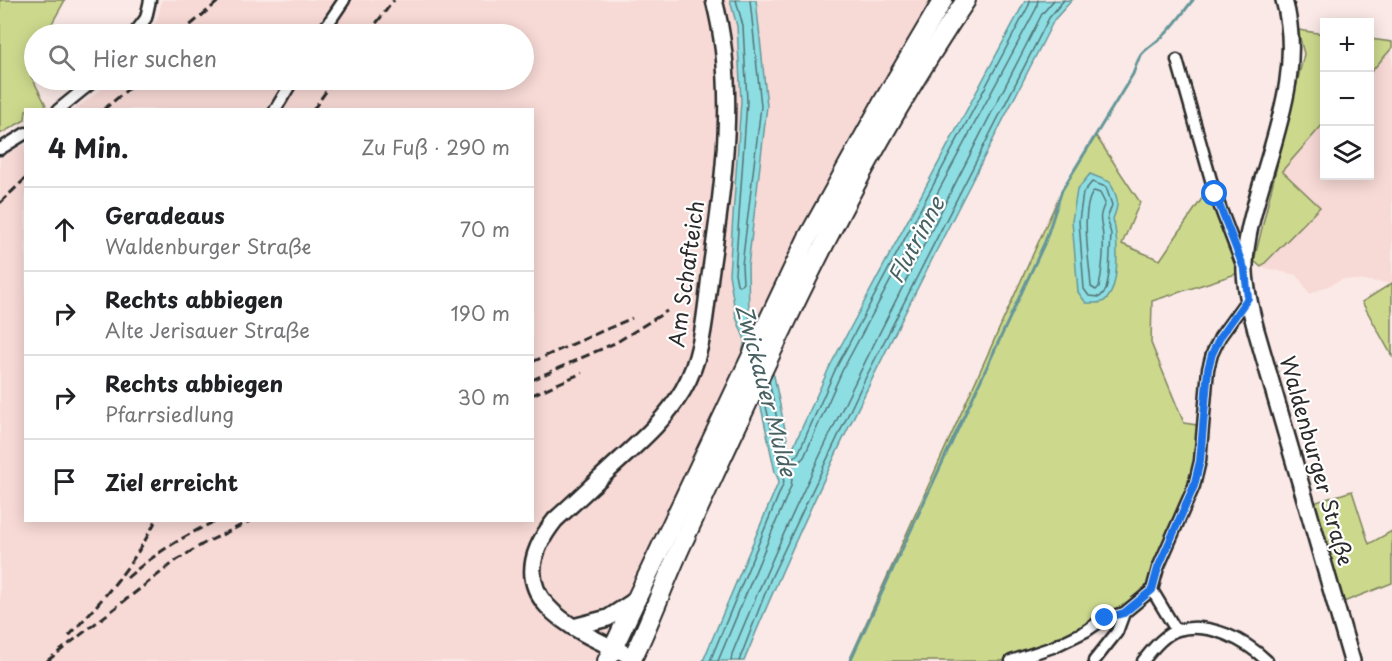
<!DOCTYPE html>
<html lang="de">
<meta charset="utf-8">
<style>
:root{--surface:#fff;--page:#f2f2f2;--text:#202124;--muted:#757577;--line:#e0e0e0}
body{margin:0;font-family:"Playpen Sans",sans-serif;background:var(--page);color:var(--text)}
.controls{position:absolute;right:18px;top:18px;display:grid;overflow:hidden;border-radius:0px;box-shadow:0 3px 15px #0003}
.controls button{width:54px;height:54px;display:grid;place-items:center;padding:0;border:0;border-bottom:2px solid var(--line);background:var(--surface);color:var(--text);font:30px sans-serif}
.stop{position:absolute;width:18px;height:18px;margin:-14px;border:4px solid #1a73e8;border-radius:50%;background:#fff}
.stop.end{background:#1a73e8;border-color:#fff;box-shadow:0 2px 6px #0008}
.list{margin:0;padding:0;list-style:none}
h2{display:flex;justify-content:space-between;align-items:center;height:78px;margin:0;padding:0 24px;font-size:26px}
h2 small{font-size:20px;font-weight:400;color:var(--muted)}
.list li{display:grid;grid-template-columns:39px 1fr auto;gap:18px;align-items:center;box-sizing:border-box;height:84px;padding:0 24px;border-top:2px solid var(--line)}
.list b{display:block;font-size:22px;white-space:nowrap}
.list p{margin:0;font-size:20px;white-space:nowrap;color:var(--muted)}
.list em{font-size:20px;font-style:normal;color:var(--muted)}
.icon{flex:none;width:33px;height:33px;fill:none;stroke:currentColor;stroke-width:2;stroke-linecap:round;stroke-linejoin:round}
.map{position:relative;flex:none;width:1392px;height:661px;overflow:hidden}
.search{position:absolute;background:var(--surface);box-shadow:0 3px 15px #0003;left:24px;top:24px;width:510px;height:66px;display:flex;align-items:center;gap:15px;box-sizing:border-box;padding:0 21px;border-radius:33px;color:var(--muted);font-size:22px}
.panel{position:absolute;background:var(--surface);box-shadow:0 3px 15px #0003;left:24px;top:108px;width:510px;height:414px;border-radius:0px}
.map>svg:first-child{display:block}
.built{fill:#f7d9d5}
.green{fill:#ccd98d;stroke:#7c825c;stroke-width:1.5}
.water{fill:#8ddee3;stroke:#669699;stroke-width:1.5}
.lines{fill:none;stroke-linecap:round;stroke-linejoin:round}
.shore{stroke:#527375;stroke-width:1.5}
.stream{stroke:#669699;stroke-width:3}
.street-casing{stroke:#2b2b2b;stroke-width:15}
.secondary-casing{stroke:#2b2b2b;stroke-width:20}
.primary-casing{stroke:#2b2b2b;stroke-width:22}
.street{stroke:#fff;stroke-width:10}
.secondary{stroke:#fff;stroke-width:15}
.primary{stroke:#fff;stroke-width:18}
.rail{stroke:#2b2b2b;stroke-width:3;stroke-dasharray:9 4.5;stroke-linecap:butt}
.route{stroke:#1a73e8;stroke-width:8}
.labels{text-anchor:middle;stroke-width:4.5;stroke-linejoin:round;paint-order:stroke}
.street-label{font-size:21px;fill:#2b2b2b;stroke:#fff}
.water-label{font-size:22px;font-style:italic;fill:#486162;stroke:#fff}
</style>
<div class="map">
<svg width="1392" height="661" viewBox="0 0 1392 661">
<rect width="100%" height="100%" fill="#fae9e6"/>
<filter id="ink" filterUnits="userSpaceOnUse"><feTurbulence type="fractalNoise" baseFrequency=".0167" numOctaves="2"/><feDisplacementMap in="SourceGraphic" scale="12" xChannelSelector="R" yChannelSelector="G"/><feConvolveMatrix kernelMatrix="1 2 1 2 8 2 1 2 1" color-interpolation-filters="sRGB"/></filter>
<g filter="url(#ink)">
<!-- built -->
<g class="built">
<path d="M 162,0 L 936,0 L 599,661 L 0,661 L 0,158 L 25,144 L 26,520 L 532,520 L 532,110 L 75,109 L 100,91 L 109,80 L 524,80 L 524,34 L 147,34 L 158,18 Z"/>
<path d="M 1392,48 L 1392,283 L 1343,279 L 1310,294 L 1297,275 L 1261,267 L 1320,207 L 1282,171 L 1324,123 L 1324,176 L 1370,176 L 1370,73 Z"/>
</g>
<!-- green -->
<g class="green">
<path d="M 0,0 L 65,0 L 46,34 L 34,34 L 34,55 L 27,68 L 46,105 L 41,109 L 26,110 L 25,120 L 0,134 Z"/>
<path d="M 1298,30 L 1324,34 L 1324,123 L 1282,171 L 1320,207 L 1261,267 L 1254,261 L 1304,54 Z"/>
<path d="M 1370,39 L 1392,42 L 1392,48 L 1370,73 Z"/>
<path d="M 1096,136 L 1140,202 L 1122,244 L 1160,260 L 1203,197 L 1215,194 L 1245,271 L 1152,301 L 1151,343 L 1184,423 L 1203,426 L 1200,461 L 1152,590 L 1124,613 L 1011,661 L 849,661 L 1062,190 Z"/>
<path d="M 1392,283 L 1392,356 L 1362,302 Z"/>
<path d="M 1352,491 L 1369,544 L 1392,531 L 1392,583 L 1336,605 L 1307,505 Z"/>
</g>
<!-- water -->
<g class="water">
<path d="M 730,0 L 756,0 L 767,106 L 748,266 L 749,316 L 774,376 L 790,454 L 830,366 L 1025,1 L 1072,0 L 1054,20 C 947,232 834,441 744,661 L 703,661 L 779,481 L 775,472 L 760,402 L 742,354 L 745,340 L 736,317 L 729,274 L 741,101 L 737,26 Z"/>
<path d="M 1090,174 L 1110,182 C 1118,199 1120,201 1113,219 C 1118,237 1121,290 1104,301 C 1099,304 1092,303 1086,303 L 1078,292 L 1072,221 L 1077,190 Z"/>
</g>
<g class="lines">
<!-- shore -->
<g class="shore">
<path d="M 736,0 L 743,26 L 747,101 L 735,273 L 737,284 L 740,286 L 743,283 L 742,265 L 761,106 L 750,0"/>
<path d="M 1092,182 L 1106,187 L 1112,205 L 1107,219 L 1111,234 L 1109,274 L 1106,290 L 1100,297 L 1089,296 L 1084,289 L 1079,221 L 1083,193 Z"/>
<path d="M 1094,191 L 1100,193 L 1105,203 C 1097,221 1102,219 1103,237 C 1104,253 1102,271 1099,287 L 1096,290 L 1091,287 C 1090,264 1079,208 1094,191 Z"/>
<path d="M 769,381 L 784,453 L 788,457 L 793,458 L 798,454 L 836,368 L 1029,5 L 1030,0"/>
<path d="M 710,661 L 784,482 L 763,394"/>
<path d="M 718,661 L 791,486 L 792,479 L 788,467 L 798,463 L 804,457 L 842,371 L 1036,9 L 1038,0"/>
<path d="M 731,661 L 732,654 C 822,434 935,225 1042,14 L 1054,0"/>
<path d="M 739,661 L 771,578 L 864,381 L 1049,18 L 1064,0"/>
</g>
<!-- stream -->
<path class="stream" d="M 850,661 L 1045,242 L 1062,190 L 1133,74 C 1141,49 1143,53 1162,37 C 1173,28 1183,12 1193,0"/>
<!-- street casing -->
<g class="street-casing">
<g id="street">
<path d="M 134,34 L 146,18 L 150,0"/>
<path d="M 321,34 L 344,0"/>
<path d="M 1177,60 L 1215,194 L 1242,265"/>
<path d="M 58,110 L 95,80"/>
<path d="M 275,110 L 293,80"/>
<path d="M 0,149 L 26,133"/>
<path d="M 1176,630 L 1152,590 L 1158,568 L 1194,486 L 1200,461 L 1208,369 L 1212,354 L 1220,337 L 1248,298"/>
<path d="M 1011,661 L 1053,647 L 1086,631 L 1105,618 L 1124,613 L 1152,590"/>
<path d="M 1094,661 L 1117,632 L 1124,613"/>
<path d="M 1143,661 C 1152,650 1164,634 1178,630 C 1209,621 1245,640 1267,661"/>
</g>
</g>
<!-- secondary casing -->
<g class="secondary-casing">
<g id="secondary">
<path d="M 1284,0 C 1303,66 1276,132 1258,196 C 1251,221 1244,246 1245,272 C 1246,292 1251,311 1256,330 L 1352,661"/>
<path d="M 573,627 L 608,618 L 637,599"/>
<path d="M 633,657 C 571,629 494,597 555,520 C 578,499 600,478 622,458 C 645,437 667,417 683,390 C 703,356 705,315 710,276 C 723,185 738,90 714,0"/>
</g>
</g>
<!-- primary casing -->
<g class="primary-casing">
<g id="primary">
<path d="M 607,661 L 807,239 L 884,100 L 943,0"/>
<path d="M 631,661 C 650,623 664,583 682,544 C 768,359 851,170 966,0"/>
</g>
</g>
<!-- street -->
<use href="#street" class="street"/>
<!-- secondary -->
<use href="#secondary" class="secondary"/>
<!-- primary -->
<use href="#primary" class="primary"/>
<!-- rail -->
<g class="rail">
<path d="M 180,34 L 220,0"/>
<path d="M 368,34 L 394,0"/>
<path d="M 103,110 L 139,80"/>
<path d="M 313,110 L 334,80"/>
<path d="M 0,203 L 26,178"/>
<path d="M 532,362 L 632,318"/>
<path d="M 532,380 L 617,342 L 667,311"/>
<path d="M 532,395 L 582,373"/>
<path d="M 127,578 C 154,554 185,535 218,520"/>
<path d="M 69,636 C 102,600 134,565 156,520"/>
<path d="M 47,661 L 177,560 L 203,544 L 252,520"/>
</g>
</g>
</g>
<g class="lines" filter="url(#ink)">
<!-- route -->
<path class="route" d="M 1105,618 L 1124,613 L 1152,590 L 1158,568 L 1194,486 L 1200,461 L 1208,369 L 1212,354 L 1220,337 L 1248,298 L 1245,271 L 1215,194"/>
</g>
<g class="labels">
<!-- street labels -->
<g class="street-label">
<text transform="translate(687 274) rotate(-82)" y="7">Am Schafteich</text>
<text transform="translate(1316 461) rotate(74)" y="7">Waldenburger Straße</text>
</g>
<!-- water labels -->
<g class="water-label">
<text transform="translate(916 240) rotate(-62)" y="8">Flutrinne</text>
<text transform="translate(766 390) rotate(75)" y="8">Zwickauer Mulde</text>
</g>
</g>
</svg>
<div class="controls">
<button>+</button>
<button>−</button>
<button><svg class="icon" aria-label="layers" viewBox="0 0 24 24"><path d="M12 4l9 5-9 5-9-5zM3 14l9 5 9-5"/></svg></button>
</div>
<div class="stop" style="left:1215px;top:194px"></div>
<div class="stop end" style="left:1105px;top:618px"></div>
<div class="search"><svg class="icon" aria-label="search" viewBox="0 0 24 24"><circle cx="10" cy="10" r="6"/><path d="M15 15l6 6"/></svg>Hier suchen</div>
<section class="panel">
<h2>4 Min.<small>Zu Fuß · 290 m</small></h2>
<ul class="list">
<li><svg class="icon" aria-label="ahead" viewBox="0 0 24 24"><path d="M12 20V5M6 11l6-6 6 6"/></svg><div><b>Geradeaus</b><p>Waldenburger Straße</p></div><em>70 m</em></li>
<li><svg class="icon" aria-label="right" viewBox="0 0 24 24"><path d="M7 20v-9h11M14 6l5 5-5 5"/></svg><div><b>Rechts abbiegen</b><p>Alte Jerisauer Straße</p></div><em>190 m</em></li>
<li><svg class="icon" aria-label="right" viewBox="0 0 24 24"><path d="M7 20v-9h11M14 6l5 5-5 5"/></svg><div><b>Rechts abbiegen</b><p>Pfarrsiedlung</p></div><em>30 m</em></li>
<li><svg class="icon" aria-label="arrive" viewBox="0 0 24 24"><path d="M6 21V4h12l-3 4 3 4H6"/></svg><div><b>Ziel erreicht</b></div></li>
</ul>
</section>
</div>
